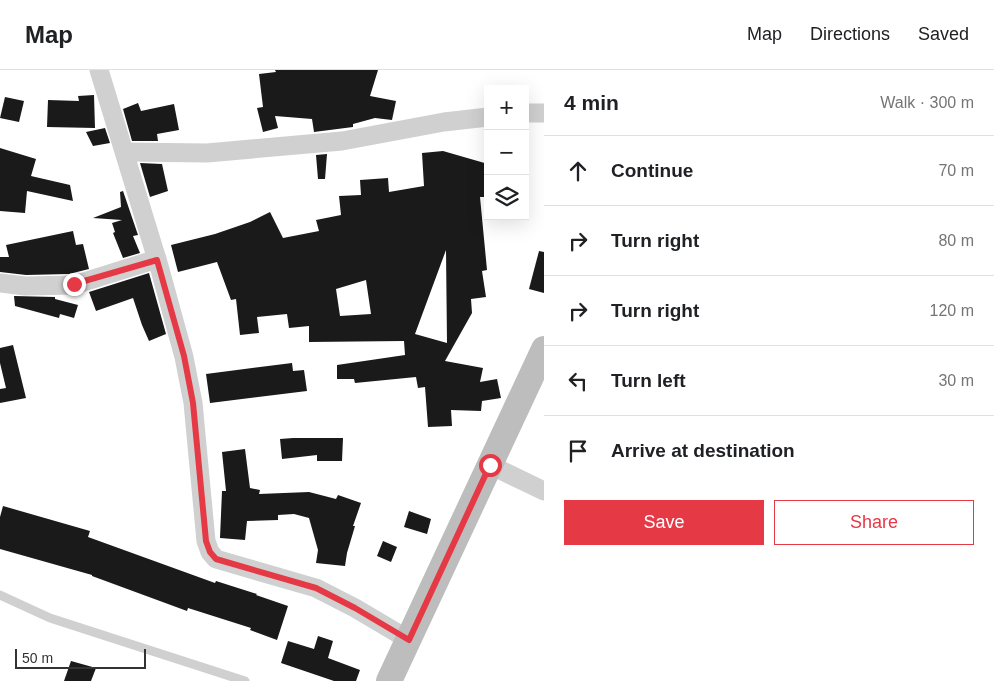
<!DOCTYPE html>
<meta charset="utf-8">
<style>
:root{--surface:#fff;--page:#f2f2f2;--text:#202124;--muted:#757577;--line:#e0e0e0;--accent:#e63946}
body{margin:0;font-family:Arial,sans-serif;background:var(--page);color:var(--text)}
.controls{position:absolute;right:15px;top:15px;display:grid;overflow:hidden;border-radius:0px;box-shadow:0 5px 20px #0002}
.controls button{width:45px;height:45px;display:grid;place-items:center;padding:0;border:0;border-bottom:1px solid var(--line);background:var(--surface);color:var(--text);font:25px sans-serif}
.scale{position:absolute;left:15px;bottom:12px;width:131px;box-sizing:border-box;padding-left:5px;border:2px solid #333;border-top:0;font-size:14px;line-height:18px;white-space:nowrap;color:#333;-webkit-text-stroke:4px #fff;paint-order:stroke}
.stop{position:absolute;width:15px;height:15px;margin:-11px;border:4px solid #e63946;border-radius:50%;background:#fff}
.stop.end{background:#e63946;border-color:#fff;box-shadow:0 1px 5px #0008}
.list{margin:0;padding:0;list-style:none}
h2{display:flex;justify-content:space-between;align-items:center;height:65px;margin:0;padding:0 20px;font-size:21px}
h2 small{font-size:16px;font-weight:400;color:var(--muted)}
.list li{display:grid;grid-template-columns:32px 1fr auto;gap:15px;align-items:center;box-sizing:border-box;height:70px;padding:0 20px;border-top:1px solid var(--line)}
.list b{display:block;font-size:19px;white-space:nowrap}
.list em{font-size:16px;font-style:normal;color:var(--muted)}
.actions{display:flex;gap:10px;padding:15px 20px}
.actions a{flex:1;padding:11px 0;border:1px solid var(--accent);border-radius:0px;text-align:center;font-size:18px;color:var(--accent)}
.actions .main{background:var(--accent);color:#fff}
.icon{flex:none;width:28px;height:28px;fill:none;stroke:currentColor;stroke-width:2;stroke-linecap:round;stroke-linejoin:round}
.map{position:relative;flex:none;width:544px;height:611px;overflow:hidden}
header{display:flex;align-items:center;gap:30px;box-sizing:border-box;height:70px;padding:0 25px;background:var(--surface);border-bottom:1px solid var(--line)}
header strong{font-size:24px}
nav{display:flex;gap:28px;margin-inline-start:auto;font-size:18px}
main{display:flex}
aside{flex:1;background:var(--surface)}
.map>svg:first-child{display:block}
.building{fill:#1a1a1a;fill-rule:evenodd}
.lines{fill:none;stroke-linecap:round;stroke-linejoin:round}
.lane{stroke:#d0d0d0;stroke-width:9}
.street{stroke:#d0d0d0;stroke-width:19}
.secondary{stroke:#bdbdbd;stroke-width:26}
.route{stroke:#e63946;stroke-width:6}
</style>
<header>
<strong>Map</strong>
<nav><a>Map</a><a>Directions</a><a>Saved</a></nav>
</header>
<main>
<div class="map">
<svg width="544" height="611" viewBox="0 0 544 611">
<rect width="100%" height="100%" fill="#fff"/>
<!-- building -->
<g class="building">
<path d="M 275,0 L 378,0 L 370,26 L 396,31 L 392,50 L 375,48 L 353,54 L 353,57 L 314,62 L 312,49 L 275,46 L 278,58 L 263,62 L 257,38 L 263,37 L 259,4 L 276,2 Z"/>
<path d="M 94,25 L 95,58 L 47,57 L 48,30 L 79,31 L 78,26 Z"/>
<path d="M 5,27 L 24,31 L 19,52 L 0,48 Z"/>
<path d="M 138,33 L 141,41 L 174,34 L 179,60 L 157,64 L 158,71 L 132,71 L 123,39 Z"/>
<path d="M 105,58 L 110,73 L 93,76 L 86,62 Z"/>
<path d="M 0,78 L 36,89 L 31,106 L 70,115 L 73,131 L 27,121 L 25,143 L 0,141 Z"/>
<path d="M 443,81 L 488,94 L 488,127 L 480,127 L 487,200 L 482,201 L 486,227 L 471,229 L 472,243 L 445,291 L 483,298 L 480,312 L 497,309 L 501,328 L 482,331 L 481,341 L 451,340 L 452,356 L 428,357 L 425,317 L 418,318 L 416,307 L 355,313 L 354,309 L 337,309 L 337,295 L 405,285 L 404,271 L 309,272 L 309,256 L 289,258 L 287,244 L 257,247 L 259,263 L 240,265 L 236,229 L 231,230 L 217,192 L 178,202 L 171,175 L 215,164 L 250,152 L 270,142 L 283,168 L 319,161 L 316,150 L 341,145 L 339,126 L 361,125 L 360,110 L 388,108 L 389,122 L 424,116 L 422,83 ZM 446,180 L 447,273 L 415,264 ZM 366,210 L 371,244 L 340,246 L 336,219 Z"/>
<path d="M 327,84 L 325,109 L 318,109 L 316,85 Z"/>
<path d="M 140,93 L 162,94 L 168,121 L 150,127 Z"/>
<path d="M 123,121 L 138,165 L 133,166 L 140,183 L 123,188 L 113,163 L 115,162 L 112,153 L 122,150 L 93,148 L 121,137 L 120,122 Z"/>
<path d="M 73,161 L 76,175 L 83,174 L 89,199 L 69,204 L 26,205 L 0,202 L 0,187 L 9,187 L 6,175 Z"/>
<path d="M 539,181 L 544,182 L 544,223 L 529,219 Z"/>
<path d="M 149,203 L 166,264 L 149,271 L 142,255 L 133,228 L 96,241 L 89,222 Z"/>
<path d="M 14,226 L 55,227 L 55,229 L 78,235 L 74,248 L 60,244 L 59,248 L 15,236 Z"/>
<path d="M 13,275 L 26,328 L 0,333 L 0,319 L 6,318 L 0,293 L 0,278 Z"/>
<path d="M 292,293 L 293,301 L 304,300 L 307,321 L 210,333 L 206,304 Z"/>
<path d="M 293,368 L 343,368 L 342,391 L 317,391 L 317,385 L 282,389 L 280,369 Z"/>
<path d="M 245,379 L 250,418 L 260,420 L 259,424 L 309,422 L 336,429 L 338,425 L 361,433 L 353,456 L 355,456 L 347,483 L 345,496 L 316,493 L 318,480 L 309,448 L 294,444 L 278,445 L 278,450 L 247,451 L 245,470 L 220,468 L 222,421 L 226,421 L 222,382 Z"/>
<path d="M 3,436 L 90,461 L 88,467 L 215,513 L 216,511 L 257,524 L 256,525 L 288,536 L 277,570 L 250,560 L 251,558 L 188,538 L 187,541 L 92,506 L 92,505 L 0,479 L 0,447 Z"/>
<path d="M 409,441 L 431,449 L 427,464 L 404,457 Z"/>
<path d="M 383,471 L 397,477 L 391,492 L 377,486 Z"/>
<path d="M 318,566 L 333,571 L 328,588 L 360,600 L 356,611 L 334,611 L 281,593 L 288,571 L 314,579 Z"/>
<path d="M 71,591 L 96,598 L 91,611 L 64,611 Z"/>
</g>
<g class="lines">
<!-- lane -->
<path class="lane" d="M 0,525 L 50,548 L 245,611"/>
<!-- street -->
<g class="street">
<path d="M 99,0 L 159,196 L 184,287 L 193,333 L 206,471 L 210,482 L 216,489 L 316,518 L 355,538 L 409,570"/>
<path d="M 525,43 L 544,43"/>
<path d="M 125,82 L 207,83 L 342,71 L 444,52 L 488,47"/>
<path d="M 0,213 L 25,216 L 74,215 L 157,189"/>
<path d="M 490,395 L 544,421"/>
</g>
<!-- secondary -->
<path class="secondary" d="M 389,611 L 544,279"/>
</g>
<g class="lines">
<!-- route -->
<path class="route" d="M 74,214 L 157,190 L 184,286 L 193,333 L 206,471 L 210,482 L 216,489 L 316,518 L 355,538 L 409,570 L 490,395"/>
</g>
</svg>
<div class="controls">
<button>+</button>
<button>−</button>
<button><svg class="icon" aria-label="layers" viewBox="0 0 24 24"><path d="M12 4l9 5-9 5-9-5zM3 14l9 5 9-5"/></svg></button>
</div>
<div class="scale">50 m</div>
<div class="stop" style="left:490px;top:395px"></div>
<div class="stop end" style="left:74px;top:214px"></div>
</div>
<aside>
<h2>4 min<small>Walk · 300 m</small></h2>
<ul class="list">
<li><svg class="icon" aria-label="ahead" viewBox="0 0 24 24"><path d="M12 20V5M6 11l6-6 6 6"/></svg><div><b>Continue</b></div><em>70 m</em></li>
<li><svg class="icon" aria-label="right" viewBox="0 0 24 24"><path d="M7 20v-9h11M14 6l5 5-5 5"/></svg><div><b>Turn right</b></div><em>80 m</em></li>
<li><svg class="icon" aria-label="right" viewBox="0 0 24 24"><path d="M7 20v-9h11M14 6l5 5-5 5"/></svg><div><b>Turn right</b></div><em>120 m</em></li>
<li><svg class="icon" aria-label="left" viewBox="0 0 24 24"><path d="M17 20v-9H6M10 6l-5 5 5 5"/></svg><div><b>Turn left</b></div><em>30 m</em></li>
<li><svg class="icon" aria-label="arrive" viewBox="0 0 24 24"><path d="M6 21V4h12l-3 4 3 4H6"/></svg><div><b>Arrive at destination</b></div></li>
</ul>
<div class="actions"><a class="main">Save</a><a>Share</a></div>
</aside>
</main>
